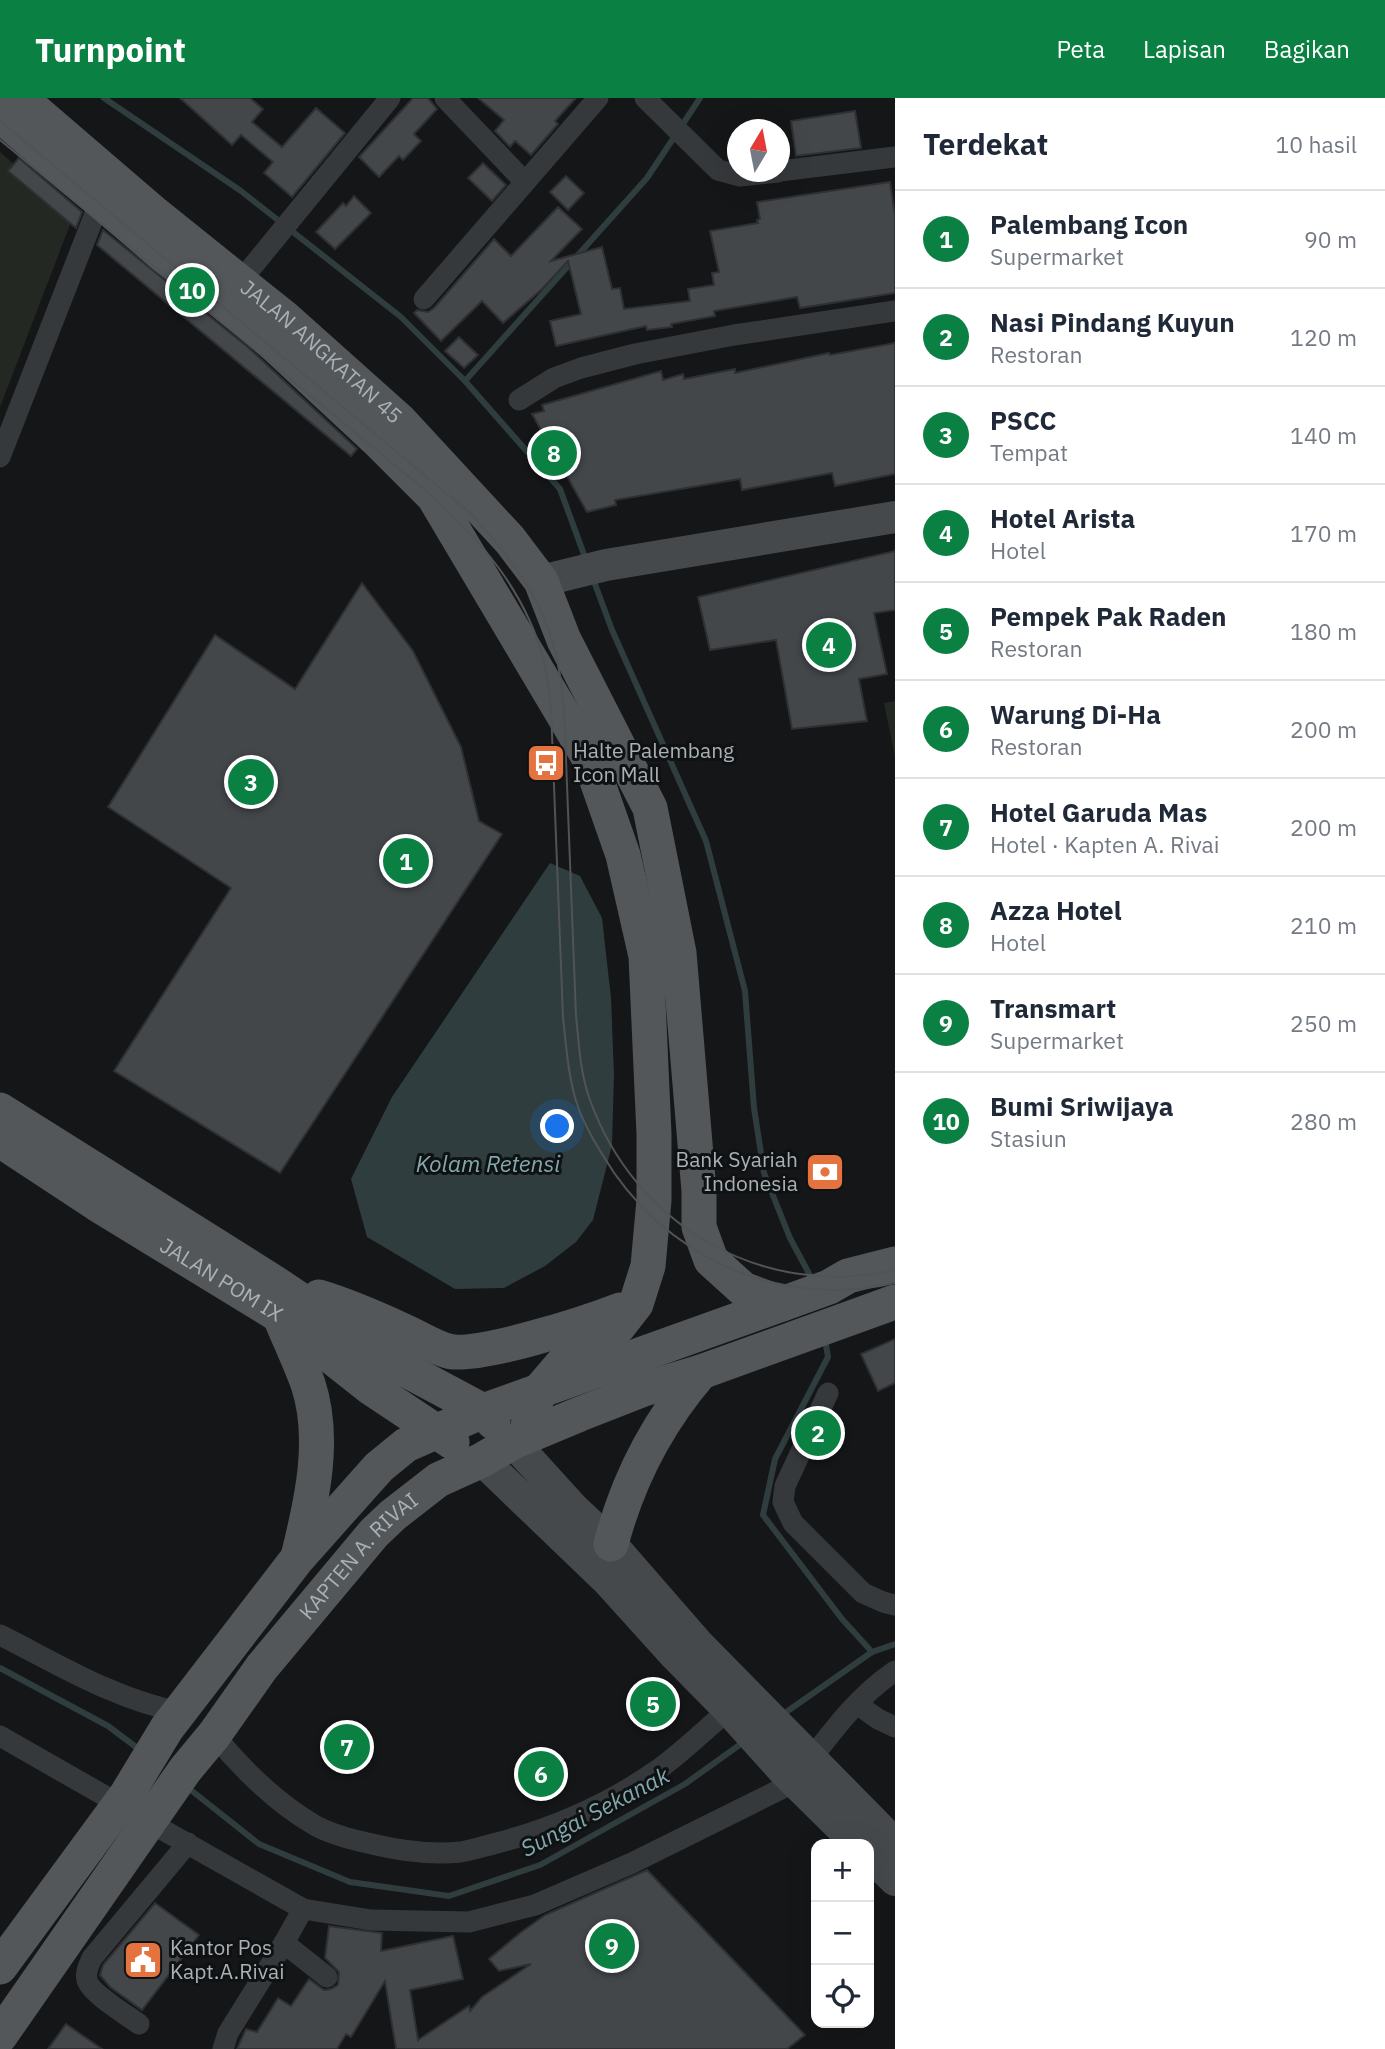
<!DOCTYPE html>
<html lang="id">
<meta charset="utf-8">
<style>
:root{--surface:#fff;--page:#f6f6f7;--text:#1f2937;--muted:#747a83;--line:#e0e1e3;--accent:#0b8043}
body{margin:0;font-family:"IBM Plex Sans",sans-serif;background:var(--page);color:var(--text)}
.controls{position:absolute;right:21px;bottom:21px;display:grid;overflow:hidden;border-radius:14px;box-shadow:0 7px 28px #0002}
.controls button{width:63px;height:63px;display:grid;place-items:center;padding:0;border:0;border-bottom:2px solid var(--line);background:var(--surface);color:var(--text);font:35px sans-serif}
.compass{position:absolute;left:727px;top:21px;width:63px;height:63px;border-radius:50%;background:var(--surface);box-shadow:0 7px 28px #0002;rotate:10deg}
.you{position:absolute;left:558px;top:1029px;width:24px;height:24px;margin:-18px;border:5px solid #fff;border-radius:50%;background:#1a73e8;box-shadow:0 0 0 10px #1a73e833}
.badge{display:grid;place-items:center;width:46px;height:46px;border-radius:50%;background:var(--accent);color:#fff;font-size:23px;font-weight:700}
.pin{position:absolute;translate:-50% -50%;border:4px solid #fff;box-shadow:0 2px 7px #0006}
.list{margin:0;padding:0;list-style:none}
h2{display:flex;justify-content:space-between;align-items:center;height:91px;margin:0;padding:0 28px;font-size:30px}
h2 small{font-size:23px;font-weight:400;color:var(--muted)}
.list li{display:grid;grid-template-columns:46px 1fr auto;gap:21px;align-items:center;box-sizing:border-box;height:98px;padding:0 28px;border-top:2px solid var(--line)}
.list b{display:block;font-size:26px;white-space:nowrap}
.list p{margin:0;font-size:23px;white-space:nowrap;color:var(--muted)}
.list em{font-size:23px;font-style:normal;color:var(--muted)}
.icon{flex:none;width:38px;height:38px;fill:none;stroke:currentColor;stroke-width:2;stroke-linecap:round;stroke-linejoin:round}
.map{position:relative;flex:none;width:895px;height:1951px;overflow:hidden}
header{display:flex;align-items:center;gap:42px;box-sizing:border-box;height:98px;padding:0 35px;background:var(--accent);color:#fff}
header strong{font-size:33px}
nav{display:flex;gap:38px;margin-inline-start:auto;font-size:24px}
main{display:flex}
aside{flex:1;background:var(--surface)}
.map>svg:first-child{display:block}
.green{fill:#232922}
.water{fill:#2f3d3f}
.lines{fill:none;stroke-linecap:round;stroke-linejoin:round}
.stream{stroke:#2f3d3f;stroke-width:6}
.building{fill:#44474a;stroke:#2f3033;stroke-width:2}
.street{stroke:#36393c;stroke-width:21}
.secondary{stroke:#45494b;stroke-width:32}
.primary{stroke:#53575a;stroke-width:35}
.tram{stroke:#505456;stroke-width:2}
.labels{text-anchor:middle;stroke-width:6;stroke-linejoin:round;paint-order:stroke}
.street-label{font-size:21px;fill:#a8b1b6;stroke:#101112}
.poi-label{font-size:21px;fill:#a8b1b6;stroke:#101112;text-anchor:start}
.water-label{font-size:23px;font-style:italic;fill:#81a9af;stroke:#101112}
</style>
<header>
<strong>Turnpoint</strong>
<nav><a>Peta</a><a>Lapisan</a><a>Bagikan</a></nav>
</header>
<main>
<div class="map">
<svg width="895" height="1951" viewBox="0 0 895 1951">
<rect width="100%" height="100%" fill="#151617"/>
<!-- green -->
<g class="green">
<path d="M 0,54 L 73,119 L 0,309 Z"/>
<path d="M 895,603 L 895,659 L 884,605 Z"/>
</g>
<!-- water -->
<path class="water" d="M 550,765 L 580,778 L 602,820 L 611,900 L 614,976 L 612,1047 L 593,1122 L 576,1144 L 545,1168 L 504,1190 L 455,1191 L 367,1139 L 351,1081 L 392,999 Z"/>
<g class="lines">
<!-- stream -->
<g class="stream">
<path d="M 104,0 L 241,93 L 401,219 L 465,283 L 560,391 L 586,462"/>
<path d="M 465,283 L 647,80 L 700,0"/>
<path d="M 592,478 L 612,532 L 706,743 L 745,893 L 754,1010 L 764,1075 L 790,1140 L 813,1183"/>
<path d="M 825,1241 L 828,1259 L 775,1361 L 763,1417 L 842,1521 L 872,1554"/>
<path d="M 0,1570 L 108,1628 L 140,1652"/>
<path d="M 782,1617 L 872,1554 L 895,1546"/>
<path d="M 187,1689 L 259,1746 L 350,1784 L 449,1798 L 540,1767 L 685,1686 L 745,1643"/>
</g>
</g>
<!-- building -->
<g class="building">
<path d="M 180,0 L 250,0 L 263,11 L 252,24 L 282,49 L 316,10 L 345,35 L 292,99 L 264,75 L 273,64 L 241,37 L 232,47 Z"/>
<path d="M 413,0 L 428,0 L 437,11 L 414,36 L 421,43 L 403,62 L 399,58 L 379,79 L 359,59 Z"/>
<path d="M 478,0 L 576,0 L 555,23 L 558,26 L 531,57 L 515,43 L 510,49 L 495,33 L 504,22 Z"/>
<path d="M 855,13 L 861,50 L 796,58 L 791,23 Z"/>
<path d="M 19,60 L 82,114 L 76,130 L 8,73 Z"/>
<path d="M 483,65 L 506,87 L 492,103 L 468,80 Z"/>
<path d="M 566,78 L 584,95 L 568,112 L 550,94 Z"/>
<path d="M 890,84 L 895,118 L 895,195 L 800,210 L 797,199 L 714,213 L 715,218 L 671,226 L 672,229 L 647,232 L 646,228 L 556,248 L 550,223 L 581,216 L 568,163 L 542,191 L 503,225 L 482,203 L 441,243 L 414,215 L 417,212 L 428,214 L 434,210 L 494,141 L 511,158 L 558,109 L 582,131 L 551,163 L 602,149 L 612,191 L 620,190 L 624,211 L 690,203 L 688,191 L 714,187 L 712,175 L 719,174 L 710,133 L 758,125 L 757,122 L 760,121 L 757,104 Z"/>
<path d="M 354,98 L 371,115 L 335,151 L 316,134 L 343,105 L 346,108 Z"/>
<path d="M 103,132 L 249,250 L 357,351 L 351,358 L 97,147 Z"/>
<path d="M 459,239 L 478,257 L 464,270 L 445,253 Z"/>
<path d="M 895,245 L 895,376 L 835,388 L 832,375 L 742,392 L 740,381 L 615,402 L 616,407 L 587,414 L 532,316 L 544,313 L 542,307 L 661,273 L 663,282 L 683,276 L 684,281 L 735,271 L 735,275 L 829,255 L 830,257 Z"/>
<path d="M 895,453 L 895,512 L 874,515 L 887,576 L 859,581 L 867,623 L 792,631 L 776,542 L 710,552 L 698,499 Z"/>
<path d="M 362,485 L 413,553 L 461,649 L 479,723 L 502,736 L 280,1075 L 114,973 L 231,790 L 108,709 L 215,537 L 295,591 Z"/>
<path d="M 895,1241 L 895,1285 L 878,1293 L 861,1256 Z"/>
<path d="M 647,1772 L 805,1937 L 787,1951 L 396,1951 L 385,1883 L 351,1939 L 346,1936 L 337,1951 L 237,1951 L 246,1931 L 257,1934 L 278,1900 L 291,1908 L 309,1881 L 324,1892 L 331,1891 L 338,1887 L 339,1874 L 325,1860 L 329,1828 L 382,1835 L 381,1853 L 453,1838 L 463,1881 L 410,1892 L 418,1942 L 469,1908 L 470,1913 L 482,1899 L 531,1866 L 499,1873 L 489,1861 L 520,1835 L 545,1817 Z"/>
<path d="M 155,1805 L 199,1837 L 142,1912 L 110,1889 L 100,1877 L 103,1867 Z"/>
<path d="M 66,1926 L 102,1951 L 48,1951 Z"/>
</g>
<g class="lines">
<!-- street -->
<g class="street">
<path d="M 445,0 L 525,84"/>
<path d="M 645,0 L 718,72 L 740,78 L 778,74"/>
<path d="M 780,73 L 895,59"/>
<path d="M 239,185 L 390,0"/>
<path d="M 424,201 L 598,0"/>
<path d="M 519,302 L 554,280 L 581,270 L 635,256 L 734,237 L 895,213"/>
<path d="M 0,359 L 100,103"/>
<path d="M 828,1295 L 785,1388 L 783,1404 L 793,1425 L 863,1495 L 883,1504 L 895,1507"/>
<path d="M 0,1537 C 58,1566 114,1601 179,1614"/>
<path d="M 857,1606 L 878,1621 L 895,1629"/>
<path d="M 214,1637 C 243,1672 276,1705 316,1728 C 333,1737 353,1742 372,1746 C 401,1753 431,1757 461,1754 C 473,1752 485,1748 497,1745 C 554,1730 607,1707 656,1673 C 682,1655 704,1632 729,1612"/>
<path d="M 0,1638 L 119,1706"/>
<path d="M 812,1660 C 836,1628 861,1596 895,1573"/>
<path d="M 149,1724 L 303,1811 L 371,1822 L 469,1824 L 535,1807 L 632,1765 L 795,1684"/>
<path d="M 284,1845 L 327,1879"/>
<path d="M 139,1926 C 127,1917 90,1895 87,1882 C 85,1874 89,1867 92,1860 L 188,1745"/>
<path d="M 223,1951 L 228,1935 L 284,1845 L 303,1811"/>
</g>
<!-- secondary -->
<g class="secondary">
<path d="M 541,483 L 606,467 L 895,419"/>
<path d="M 513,1344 L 572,1409 L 611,1446 L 698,1546 L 895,1746"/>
<path d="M 482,1362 L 608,1483 L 674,1556 L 729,1612 L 783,1672 L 858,1746"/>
<path d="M 869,1756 L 895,1782"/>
</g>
<!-- primary -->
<g class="primary">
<path id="s1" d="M 20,0 L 155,116 L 286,221 L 399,322 L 510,442 L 541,483 L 564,542 L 650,710 L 679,855 L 699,1093 L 699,1129 L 711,1162 L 743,1191 L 782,1206 L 829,1189 L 848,1178 L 895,1166"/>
<path d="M 0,17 L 162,156 L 262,235 L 377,342 L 434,399 L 589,660 L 623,757 L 646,858 L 654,1036 L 654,1102 L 648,1168 L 636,1206 L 618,1229 L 564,1264 L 540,1292 L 529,1323 L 526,1338"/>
<path d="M 0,1012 L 275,1185 L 397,1267 L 483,1313 L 493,1324"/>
<path id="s2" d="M 0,1042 L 97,1106 L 280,1218 L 371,1290 L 452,1344"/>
<path d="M 319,1199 C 349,1208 376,1220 404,1233 C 418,1239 433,1249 448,1253 C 477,1261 589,1224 620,1212"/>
<path d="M 281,1221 C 290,1243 300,1264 308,1286 C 326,1340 312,1402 299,1455"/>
<path d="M 611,1446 C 628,1381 657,1325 701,1274"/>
<path d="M 0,1869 L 127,1696 L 167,1630 L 297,1461 L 379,1369 L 406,1347 L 483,1313 L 782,1206"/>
<path id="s3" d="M 0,1938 L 185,1672 L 214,1637 L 262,1569 L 374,1435 L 393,1417 L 438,1382 L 482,1362 L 513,1344 L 580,1316 L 644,1291 L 701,1274 L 895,1204"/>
</g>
<!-- tram -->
<g class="tram">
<path d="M 0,23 L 470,415 C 510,458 545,503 557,562 C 561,578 562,594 564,610 L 576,918 C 579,946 580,975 590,1002 C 635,1128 763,1202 895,1172"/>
<path d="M 0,42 L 425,392 C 479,440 525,491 544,563 C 548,578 549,595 551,611 L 563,919 C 566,947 568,976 576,1003 C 582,1022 592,1040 602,1056 C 662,1158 778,1212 895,1185"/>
</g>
</g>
<!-- icons -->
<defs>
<g id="bus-square" transform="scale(2.0125)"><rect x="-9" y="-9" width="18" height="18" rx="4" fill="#e5733f" stroke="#101112"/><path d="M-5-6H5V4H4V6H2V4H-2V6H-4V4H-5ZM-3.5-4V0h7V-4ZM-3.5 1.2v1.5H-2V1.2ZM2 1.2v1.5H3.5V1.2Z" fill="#fff"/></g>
<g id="bank-square" transform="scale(2.0125)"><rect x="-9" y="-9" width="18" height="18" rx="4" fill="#e5733f" stroke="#101112"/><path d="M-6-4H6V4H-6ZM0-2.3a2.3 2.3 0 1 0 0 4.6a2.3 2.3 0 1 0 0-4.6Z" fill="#fff"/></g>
<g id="civic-square" transform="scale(2.0125)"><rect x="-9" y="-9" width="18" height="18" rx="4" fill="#e5733f" stroke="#101112"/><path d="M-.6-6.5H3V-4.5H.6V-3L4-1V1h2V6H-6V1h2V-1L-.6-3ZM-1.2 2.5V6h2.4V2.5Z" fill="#fff"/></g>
</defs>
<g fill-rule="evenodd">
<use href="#bus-square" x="546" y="665"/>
<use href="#bank-square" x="825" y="1074"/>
<use href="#civic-square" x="143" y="1862"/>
</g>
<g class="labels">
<!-- street labels -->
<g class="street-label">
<text dy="7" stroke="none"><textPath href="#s1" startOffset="394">JALAN ANGKATAN 45</textPath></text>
<text dy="7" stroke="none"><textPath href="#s2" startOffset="262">JALAN POM IX</textPath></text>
<text dy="7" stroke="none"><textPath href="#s3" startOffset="600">KAPTEN A. RIVAI</textPath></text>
</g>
<!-- poi labels -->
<g class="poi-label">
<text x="573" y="660">Halte Palembang<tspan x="573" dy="24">Icon Mall</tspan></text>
<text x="798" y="1069" text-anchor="end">Bank Syariah<tspan x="798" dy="24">Indonesia</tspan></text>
<text x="170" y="1857">Kantor Pos<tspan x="170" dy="24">Kapt.A.Rivai</tspan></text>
</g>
<!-- water labels -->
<g class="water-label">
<text x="488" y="1074">Kolam Retensi</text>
<text transform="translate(595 1714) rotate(-28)" y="8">Sungai Sekanak</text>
</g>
</g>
</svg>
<div class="controls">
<button>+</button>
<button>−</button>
<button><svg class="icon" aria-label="locate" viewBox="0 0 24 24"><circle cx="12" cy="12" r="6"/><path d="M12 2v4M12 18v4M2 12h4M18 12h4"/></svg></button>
</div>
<svg class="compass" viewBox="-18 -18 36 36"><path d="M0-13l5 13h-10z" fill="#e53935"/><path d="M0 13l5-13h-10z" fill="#747a83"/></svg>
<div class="you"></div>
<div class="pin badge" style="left:406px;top:763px">1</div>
<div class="pin badge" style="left:818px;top:1335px">2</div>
<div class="pin badge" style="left:251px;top:684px">3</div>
<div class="pin badge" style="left:829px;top:547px">4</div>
<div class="pin badge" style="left:653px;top:1606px">5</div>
<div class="pin badge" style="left:541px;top:1676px">6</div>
<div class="pin badge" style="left:347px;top:1649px">7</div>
<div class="pin badge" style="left:554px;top:355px">8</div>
<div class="pin badge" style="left:612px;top:1848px">9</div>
<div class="pin badge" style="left:192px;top:192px">10</div>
</div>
<aside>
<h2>Terdekat<small>10 hasil</small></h2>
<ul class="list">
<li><span class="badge">1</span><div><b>Palembang Icon</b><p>Supermarket</p></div><em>90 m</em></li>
<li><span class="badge">2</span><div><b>Nasi Pindang Kuyun</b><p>Restoran</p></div><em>120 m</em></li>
<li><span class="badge">3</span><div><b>PSCC</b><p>Tempat</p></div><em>140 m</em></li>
<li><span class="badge">4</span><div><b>Hotel Arista</b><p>Hotel</p></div><em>170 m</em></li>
<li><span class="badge">5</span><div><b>Pempek Pak Raden</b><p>Restoran</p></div><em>180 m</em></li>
<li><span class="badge">6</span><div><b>Warung Di-Ha</b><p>Restoran</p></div><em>200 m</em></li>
<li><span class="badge">7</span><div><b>Hotel Garuda Mas</b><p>Hotel · Kapten A. Rivai</p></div><em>200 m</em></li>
<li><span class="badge">8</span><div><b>Azza Hotel</b><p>Hotel</p></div><em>210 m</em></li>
<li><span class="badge">9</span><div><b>Transmart</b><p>Supermarket</p></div><em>250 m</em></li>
<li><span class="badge">10</span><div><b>Bumi Sriwijaya</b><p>Stasiun</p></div><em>280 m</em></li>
</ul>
</aside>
</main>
